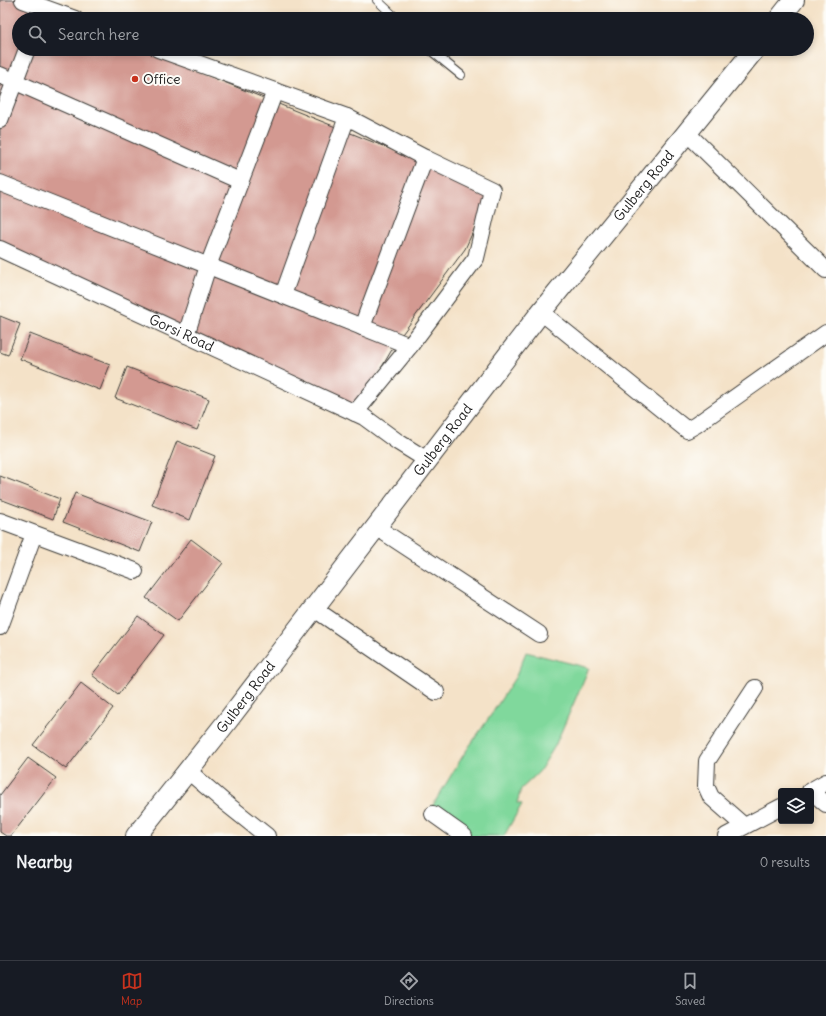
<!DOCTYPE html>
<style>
:root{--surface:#171b24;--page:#20242c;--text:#f1f3f6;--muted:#9ea1a6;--line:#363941;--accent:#c8321e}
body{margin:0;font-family:Delius,sans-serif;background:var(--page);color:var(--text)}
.controls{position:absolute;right:12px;bottom:12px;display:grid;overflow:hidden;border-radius:4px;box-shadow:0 2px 6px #0003}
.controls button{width:36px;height:36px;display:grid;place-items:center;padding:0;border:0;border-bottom:1px solid var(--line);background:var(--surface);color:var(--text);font:20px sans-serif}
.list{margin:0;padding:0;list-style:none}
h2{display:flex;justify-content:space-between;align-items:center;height:52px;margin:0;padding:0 16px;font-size:17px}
h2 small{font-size:13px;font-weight:400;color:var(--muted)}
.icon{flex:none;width:22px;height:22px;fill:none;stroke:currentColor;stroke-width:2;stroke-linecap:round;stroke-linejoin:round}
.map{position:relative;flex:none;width:826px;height:836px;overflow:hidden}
.search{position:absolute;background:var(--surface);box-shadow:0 2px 6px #0003;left:12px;right:12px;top:12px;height:44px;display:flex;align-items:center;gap:10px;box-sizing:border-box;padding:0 14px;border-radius:22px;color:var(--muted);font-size:15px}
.sheet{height:124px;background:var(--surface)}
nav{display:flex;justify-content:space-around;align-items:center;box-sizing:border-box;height:56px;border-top:1px solid var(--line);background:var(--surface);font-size:11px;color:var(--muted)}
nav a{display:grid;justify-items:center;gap:2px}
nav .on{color:var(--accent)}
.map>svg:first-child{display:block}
.green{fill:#80d89c;stroke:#4e7a5c}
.building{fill:#d39991}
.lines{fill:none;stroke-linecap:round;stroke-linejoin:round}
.service-casing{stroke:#3c3a36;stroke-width:10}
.minor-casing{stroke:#3c3a36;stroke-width:18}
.tertiary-casing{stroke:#3c3a36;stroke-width:22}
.service{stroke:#fff;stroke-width:8}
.minor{stroke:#fff;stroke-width:16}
.tertiary{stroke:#fff;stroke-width:20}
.poi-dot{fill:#c8321e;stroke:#fdfcf7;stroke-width:1.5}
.labels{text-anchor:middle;stroke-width:4;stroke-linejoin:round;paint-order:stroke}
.poi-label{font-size:14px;fill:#1c1c1c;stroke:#fdfcf7;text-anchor:start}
.street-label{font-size:14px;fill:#1c1c1c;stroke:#fdfcf7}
</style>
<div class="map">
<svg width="826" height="836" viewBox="0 0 826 836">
<rect width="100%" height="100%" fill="#fdfcf7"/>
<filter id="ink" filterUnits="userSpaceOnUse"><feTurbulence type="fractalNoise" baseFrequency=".025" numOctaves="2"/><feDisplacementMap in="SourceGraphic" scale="8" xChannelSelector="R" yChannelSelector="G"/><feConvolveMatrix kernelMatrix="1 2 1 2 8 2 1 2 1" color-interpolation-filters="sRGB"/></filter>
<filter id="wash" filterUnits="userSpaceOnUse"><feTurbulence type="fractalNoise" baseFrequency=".012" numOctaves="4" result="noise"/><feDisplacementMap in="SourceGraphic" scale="16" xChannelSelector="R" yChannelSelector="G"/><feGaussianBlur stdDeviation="0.9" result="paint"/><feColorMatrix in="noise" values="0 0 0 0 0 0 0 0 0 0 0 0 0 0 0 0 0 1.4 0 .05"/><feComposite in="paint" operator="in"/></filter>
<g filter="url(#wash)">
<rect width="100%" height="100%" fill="#f4e2c8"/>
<!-- green -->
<path class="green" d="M 526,652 L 589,668 L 555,746 L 539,772 L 521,789 L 517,803 L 522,804 L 504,836 L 471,836 L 430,810 L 464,754 L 491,715 L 516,676 Z"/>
<g id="blocks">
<!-- building -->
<g class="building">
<path d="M 0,0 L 21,0 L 67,19 L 19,19 L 19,49 L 142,49 L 492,190 L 465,249 L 397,341 L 355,413 L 0,249 Z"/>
<path d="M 0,316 L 20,324 L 8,355 L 0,352 Z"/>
<path d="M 30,334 L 110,365 L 100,390 L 20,359 Z"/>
<path d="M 127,367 L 209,399 L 197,430 L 115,398 Z"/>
<path d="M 177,441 L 215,456 L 190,520 L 152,505 Z"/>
<path d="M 0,476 L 60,499 L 53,519 L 0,499 Z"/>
<path d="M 75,493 L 152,522 L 140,552 L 63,522 Z"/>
<path d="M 191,539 L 223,563 L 178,621 L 146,598 Z"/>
<path d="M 138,616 L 164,635 L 118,695 L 92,675 Z"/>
<path d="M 81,683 L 113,708 L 66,769 L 33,745 Z"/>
<path d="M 28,758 L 56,778 L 11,836 L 6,836 L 0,832 L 0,795 Z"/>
</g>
</g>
</g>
<g filter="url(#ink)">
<use href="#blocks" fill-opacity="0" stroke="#3c3a36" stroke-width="1"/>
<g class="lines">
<!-- service casing -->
<g class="service-casing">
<g id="service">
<path d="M 377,0 L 397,19"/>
<path d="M 429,49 L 461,75"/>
</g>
</g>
<!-- minor casing -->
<g class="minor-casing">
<g id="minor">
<path d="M 23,0 L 75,19"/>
<path d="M 158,49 L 347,117 L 425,158 L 492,190 L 476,258 L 410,346 L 355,413"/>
<path d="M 0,75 L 240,181"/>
<path d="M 0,120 L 27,49"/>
<path d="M 687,133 L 826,270"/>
<path d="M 0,183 L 410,346"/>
<path id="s1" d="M 0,249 L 364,417 L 398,442 L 427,460"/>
<path d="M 283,295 L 347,117"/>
<path d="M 541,312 L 687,430 L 696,425 L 826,333"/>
<path d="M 362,327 L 425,158"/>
<path d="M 186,335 L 208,266 L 275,91"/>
<path d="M 0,521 L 135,571"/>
<path d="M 376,527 L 539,634"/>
<path d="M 313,608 L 436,692"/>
<path d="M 0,627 L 34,534"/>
<path d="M 187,770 L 223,801 L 267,836"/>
<path d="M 810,791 L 826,782"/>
<path d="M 811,791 L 826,804"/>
<path d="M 433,814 L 464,836"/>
<path d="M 744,826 L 711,797 L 706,786 L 707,761 L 755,688"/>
<path d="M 726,836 L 781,807"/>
</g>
</g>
<!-- tertiary casing -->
<g class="tertiary-casing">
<g id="tertiary">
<path d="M 779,19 L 794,0"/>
<path id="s2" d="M 136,836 L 225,724 L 541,312 L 755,49"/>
</g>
</g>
<!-- service -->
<use href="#service" class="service"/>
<!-- minor -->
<use href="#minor" class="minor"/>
<!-- tertiary -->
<use href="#tertiary" class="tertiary"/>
</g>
</g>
<!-- markers -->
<circle class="poi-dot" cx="135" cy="79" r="4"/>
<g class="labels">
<!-- poi labels -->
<g class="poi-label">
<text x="143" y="84">Office</text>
</g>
<!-- street labels -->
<g class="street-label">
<text dy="5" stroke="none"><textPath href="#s2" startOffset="825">Gulberg Road</textPath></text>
<text dy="5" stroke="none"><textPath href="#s1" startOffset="200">Gorsi Road</textPath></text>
<text dy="5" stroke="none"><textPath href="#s2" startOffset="501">Gulberg Road</textPath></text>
<text dy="5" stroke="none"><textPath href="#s2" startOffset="177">Gulberg Road</textPath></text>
</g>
</g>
</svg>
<div class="controls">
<button><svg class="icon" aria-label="layers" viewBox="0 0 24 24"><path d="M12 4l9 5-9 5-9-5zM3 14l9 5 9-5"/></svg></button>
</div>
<div class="search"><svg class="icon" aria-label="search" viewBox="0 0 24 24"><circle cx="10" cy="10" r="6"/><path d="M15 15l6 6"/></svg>Search here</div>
</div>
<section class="sheet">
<h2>Nearby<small>0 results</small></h2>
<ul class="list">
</ul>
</section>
<nav>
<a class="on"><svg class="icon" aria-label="map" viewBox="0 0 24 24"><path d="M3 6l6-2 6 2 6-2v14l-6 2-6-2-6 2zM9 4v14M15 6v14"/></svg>Map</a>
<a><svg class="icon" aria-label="directions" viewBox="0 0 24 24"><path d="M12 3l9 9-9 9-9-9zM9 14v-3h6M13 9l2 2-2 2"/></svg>Directions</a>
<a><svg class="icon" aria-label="saved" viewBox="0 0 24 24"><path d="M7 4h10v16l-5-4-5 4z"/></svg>Saved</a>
</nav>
